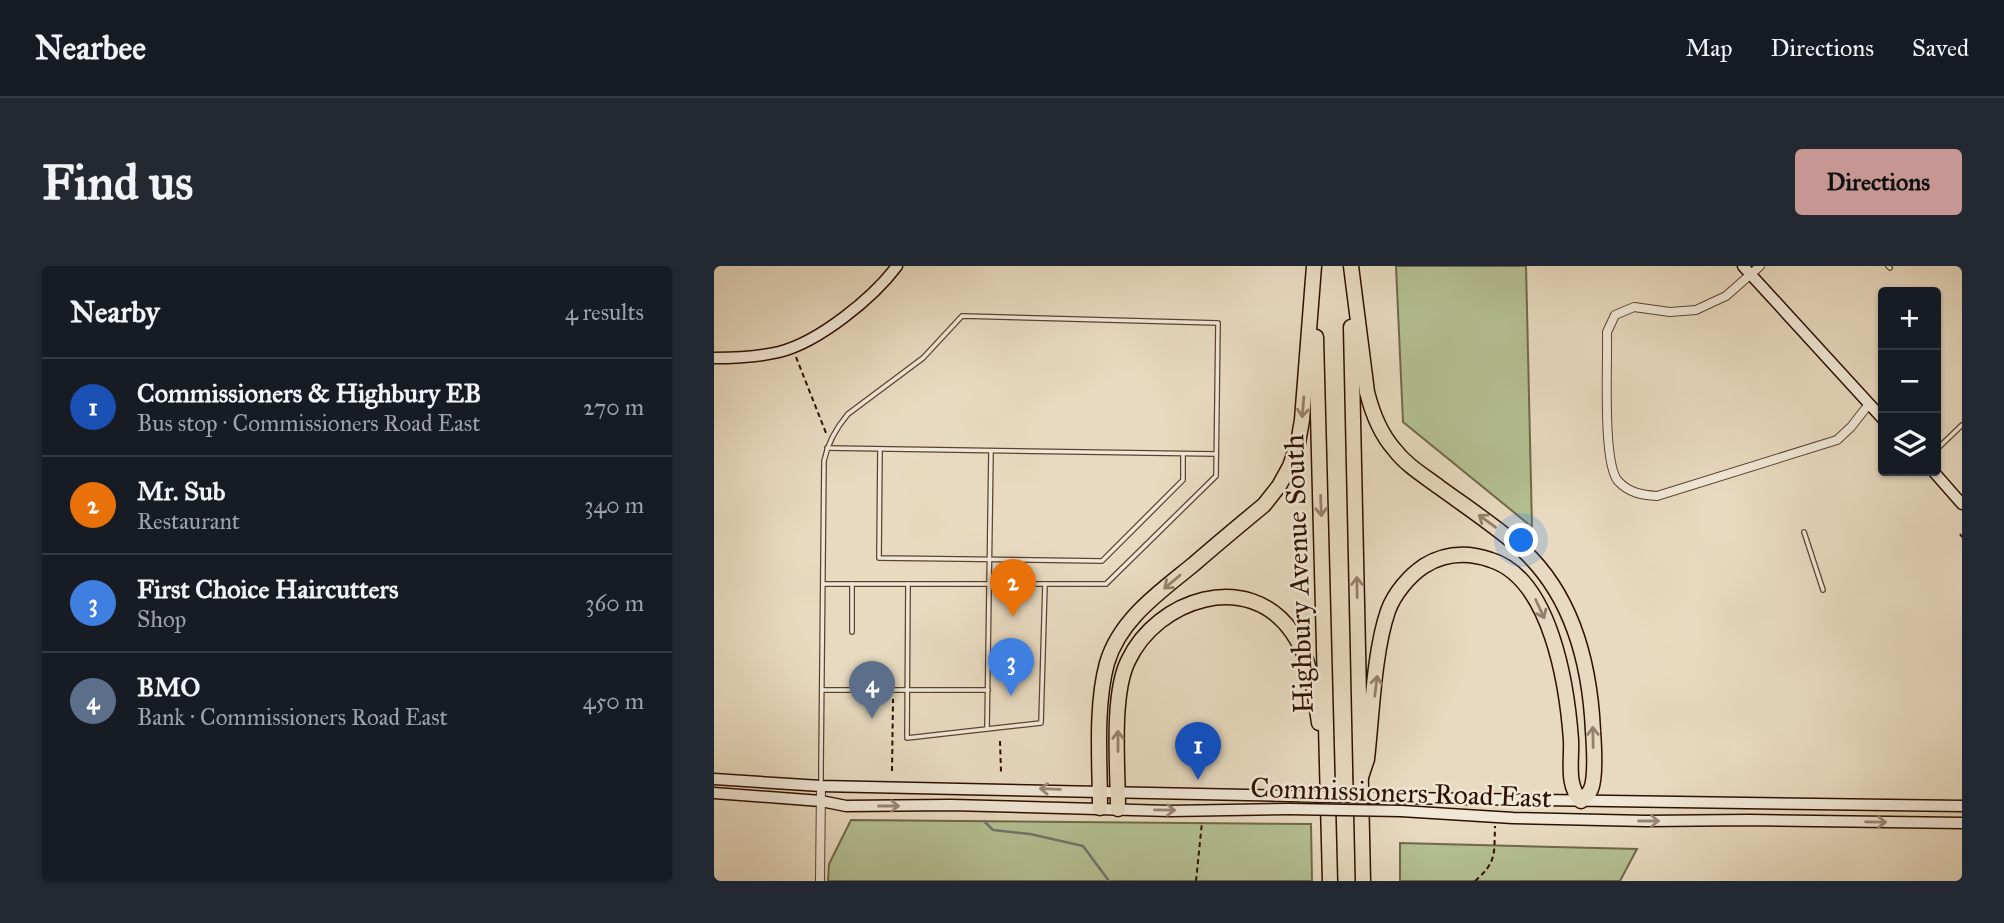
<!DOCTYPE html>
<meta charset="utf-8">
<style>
:root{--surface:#171b24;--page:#242831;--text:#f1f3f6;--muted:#9ea1a6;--line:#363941;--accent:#c59692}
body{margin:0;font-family:"IM FELL Great Primer",serif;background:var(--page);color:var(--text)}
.controls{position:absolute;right:21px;top:21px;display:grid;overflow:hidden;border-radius:7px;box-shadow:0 2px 5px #0004}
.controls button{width:63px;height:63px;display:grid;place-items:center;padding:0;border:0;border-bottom:2px solid var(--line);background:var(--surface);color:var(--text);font:35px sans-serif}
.you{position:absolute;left:808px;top:275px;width:24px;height:24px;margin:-18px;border:5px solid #fff;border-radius:50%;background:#1a73e8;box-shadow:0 0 0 10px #1a73e833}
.badge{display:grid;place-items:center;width:46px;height:46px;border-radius:50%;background:var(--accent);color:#fff;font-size:23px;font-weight:700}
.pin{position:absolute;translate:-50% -58px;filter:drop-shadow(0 2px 4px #0008)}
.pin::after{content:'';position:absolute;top:37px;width:24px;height:21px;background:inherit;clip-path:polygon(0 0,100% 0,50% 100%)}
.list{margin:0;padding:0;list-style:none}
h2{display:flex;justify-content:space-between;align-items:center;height:91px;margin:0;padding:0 28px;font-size:30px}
h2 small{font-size:23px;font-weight:400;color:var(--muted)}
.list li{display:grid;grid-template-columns:46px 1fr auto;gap:21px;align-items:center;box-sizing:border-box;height:98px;padding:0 28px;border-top:2px solid var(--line)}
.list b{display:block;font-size:26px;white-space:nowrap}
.list p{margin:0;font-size:23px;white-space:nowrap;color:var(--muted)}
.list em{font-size:23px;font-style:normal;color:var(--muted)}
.icon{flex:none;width:38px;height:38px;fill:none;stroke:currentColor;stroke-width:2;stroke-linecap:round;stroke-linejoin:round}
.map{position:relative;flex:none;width:1248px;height:615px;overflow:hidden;border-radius:7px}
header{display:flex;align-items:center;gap:42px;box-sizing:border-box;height:98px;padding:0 35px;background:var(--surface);border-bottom:2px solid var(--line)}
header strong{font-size:33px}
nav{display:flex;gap:38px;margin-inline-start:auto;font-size:24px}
.intro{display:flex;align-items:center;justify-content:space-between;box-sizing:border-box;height:168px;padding:0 42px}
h1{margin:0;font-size:49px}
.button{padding:18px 32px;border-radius:7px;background:var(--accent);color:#111;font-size:24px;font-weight:700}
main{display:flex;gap:42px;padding:0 42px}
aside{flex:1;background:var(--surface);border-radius:7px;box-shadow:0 2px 5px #0004}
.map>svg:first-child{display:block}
.green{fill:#b4c093;stroke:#71684a;stroke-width:2}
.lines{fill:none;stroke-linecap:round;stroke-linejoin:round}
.stream{stroke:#6e766e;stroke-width:2.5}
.lane-casing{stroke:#5c4230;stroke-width:6}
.street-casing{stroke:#5c4230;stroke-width:10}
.secondary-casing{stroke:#2e1000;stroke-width:13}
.highway-casing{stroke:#2e1000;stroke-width:17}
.path{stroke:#2e1000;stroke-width:2;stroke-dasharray:5 3.5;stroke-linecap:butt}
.lane{stroke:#f0e7d6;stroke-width:3.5}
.street{stroke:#f0e7d6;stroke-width:8}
.secondary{stroke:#f0e7d6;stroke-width:10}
.highway{stroke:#e8dac0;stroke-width:14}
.secondary-bridge-casing{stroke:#2e1000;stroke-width:13;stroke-linecap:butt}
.secondary-bridge{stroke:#f0e7d6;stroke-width:10}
.oneway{stroke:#947f6a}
.oneway2{stroke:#998676}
.labels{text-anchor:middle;stroke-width:5;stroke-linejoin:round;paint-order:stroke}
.street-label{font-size:28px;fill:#2e1000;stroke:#f0e7d6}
</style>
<header>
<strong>Nearbee</strong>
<nav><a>Map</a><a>Directions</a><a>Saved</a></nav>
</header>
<div class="intro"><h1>Find us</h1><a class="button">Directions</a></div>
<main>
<aside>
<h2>Nearby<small>4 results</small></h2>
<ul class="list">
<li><span class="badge" style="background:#1a4fb4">1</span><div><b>Commissioners &amp; Highbury EB</b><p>Bus stop · Commissioners Road East</p></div><em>270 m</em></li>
<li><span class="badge" style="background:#e8710a">2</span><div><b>Mr. Sub</b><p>Restaurant</p></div><em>340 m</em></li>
<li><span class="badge" style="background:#3f7fe0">3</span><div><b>First Choice Haircutters</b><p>Shop</p></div><em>360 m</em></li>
<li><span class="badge" style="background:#5c6f8a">4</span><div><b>BMO</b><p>Bank · Commissioners Road East</p></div><em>450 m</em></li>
</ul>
</aside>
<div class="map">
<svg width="1248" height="615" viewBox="0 0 1248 615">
<rect width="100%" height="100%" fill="#e8dac0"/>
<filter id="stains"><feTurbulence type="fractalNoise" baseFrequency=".00286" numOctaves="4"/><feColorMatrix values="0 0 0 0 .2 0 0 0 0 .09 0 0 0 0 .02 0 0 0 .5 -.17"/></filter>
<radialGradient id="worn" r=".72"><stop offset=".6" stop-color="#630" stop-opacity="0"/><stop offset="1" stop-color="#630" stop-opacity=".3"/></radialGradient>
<!-- green -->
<g class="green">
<path d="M 682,0 L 812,0 L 818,261 L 689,156 Z"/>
<path d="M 137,554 L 597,558 L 598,615 L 114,615 L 115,598 Z"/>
<path d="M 686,577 L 923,583 L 906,615 L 686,615 Z"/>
</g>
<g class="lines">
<!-- stream -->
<path class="stream" d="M 270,555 L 279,564 L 316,568 L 369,580 L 395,615"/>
<!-- lane casing -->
<g class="lane-casing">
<g id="lane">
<path d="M 1174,0 L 1176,2"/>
<path d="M 113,182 L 502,188"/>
<path d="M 166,183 L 165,292 L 388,295 L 469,214 L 469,188"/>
<path d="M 1222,184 L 1248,159"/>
<path d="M 1090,266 L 1109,324"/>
<path d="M 194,318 L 193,472 L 327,457 L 331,318"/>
<path d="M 138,366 L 138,318"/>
<path d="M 108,424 L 274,424"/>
<path d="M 273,463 L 277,185"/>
<path d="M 107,516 L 107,500 L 110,195 C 114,176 122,162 134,148 L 209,92 L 248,50 L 504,57 L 502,210 L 392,318 L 109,318"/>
</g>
</g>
<!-- street casing -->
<g class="street-casing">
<g id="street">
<path d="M 1046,0 L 1012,30 L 982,44 L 956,46 L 920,41 L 901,49 L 893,66 C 894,95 888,196 904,215 C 915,227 928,229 943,230 L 1123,174 L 1137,161 L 1155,138"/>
<path d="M 106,615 L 107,520"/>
</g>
</g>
<!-- secondary casing -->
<g class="secondary-casing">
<g id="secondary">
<path d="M 1029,0 L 1169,153"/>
<path d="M 0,92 C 22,92 44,91 65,86 C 105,76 159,32 183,0"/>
<path d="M 1219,205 L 1248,238"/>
<path d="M 0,513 L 107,520 L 576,530"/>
<path d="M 0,527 L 107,535 L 132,540 L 237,539 L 456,545 L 575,543"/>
<path d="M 686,532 L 1248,540"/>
<path d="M 687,545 L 799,552 L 932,555 L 1035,554 L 1248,557"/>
</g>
</g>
<!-- highway casing -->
<g class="highway-casing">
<g id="highway">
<path d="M 637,0 L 653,126 C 658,146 666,167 680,183 C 692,199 709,209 725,221 C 754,242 783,261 810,285 C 859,331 876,400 879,465 C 880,479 882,511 877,523 C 875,528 870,532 867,535 C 852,518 858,496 857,474 C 853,419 837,313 777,294 C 754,286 731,287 710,300 C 695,310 680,328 674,345 C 660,385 658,449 653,493 L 647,511"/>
<path d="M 637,61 L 649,615"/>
<path d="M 602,71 L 616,615"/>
<path d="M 386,542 C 386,497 381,441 393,397 C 406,353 446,326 480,298 C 503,278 527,258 550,239 L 565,220 L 576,200 L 584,177 L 588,154 L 600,0"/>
<path d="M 404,543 C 404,503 397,430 414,395 C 443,333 534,303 578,366 C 596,391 601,427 605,457"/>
</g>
</g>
<!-- path -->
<g class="path">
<path d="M 82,91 L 112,167"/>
<path d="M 1246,268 L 1248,271"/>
<path d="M 286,475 L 287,506"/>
<path d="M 178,505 L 179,433"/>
<path d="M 482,615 L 488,556"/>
<path d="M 761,615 C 783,596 780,588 781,560"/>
</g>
<!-- lane -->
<use href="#lane" class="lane"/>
<!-- street -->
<use href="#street" class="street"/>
<!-- secondary -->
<use href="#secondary" class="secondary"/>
<!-- highway -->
<use href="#highway" class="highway"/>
<!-- secondary-bridge casing -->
<g class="secondary-bridge-casing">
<g id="secondary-bridge">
<path d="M 576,530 L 686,532"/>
<path d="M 575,543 L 687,545"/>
</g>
</g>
<!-- secondary-bridge -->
<use href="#secondary-bridge" class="secondary-bridge"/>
</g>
<!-- one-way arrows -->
<defs><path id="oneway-shaft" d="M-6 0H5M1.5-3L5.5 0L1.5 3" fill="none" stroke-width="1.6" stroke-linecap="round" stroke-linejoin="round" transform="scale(1.75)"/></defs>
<g class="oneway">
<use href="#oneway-shaft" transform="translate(589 141) rotate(95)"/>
<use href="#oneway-shaft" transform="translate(607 240) rotate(88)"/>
<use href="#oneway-shaft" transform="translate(773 255) rotate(-144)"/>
<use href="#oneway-shaft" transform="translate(458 316) rotate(140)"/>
<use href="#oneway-shaft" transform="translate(643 321) rotate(-91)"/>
<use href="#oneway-shaft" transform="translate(826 343) rotate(65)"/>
<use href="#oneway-shaft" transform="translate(662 420) rotate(-83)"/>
<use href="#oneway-shaft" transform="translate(879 471) rotate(-91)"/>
<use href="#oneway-shaft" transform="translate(404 475) rotate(-90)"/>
</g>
<g class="oneway2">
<use href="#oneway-shaft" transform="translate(336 523) rotate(-178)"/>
<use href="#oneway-shaft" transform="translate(175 540)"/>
<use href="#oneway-shaft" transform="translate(451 544) rotate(1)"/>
<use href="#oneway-shaft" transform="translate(935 555)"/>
<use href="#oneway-shaft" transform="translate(1162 556) rotate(1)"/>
</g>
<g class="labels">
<!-- street labels -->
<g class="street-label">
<text transform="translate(584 308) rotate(-92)" y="10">Highbury Avenue South</text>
<text transform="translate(687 526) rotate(2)" y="10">Commissioners Road East</text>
</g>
</g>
<rect width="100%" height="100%" filter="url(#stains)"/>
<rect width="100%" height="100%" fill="url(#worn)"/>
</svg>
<div class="controls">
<button>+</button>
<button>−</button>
<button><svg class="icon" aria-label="layers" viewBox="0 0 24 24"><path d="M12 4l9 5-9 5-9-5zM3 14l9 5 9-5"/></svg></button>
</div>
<div class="you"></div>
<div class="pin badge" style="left:484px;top:514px;background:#1a4fb4">1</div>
<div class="pin badge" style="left:299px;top:351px;background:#e8710a">2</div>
<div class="pin badge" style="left:297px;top:430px;background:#3f7fe0">3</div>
<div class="pin badge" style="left:158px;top:453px;background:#5c6f8a">4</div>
</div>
</main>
